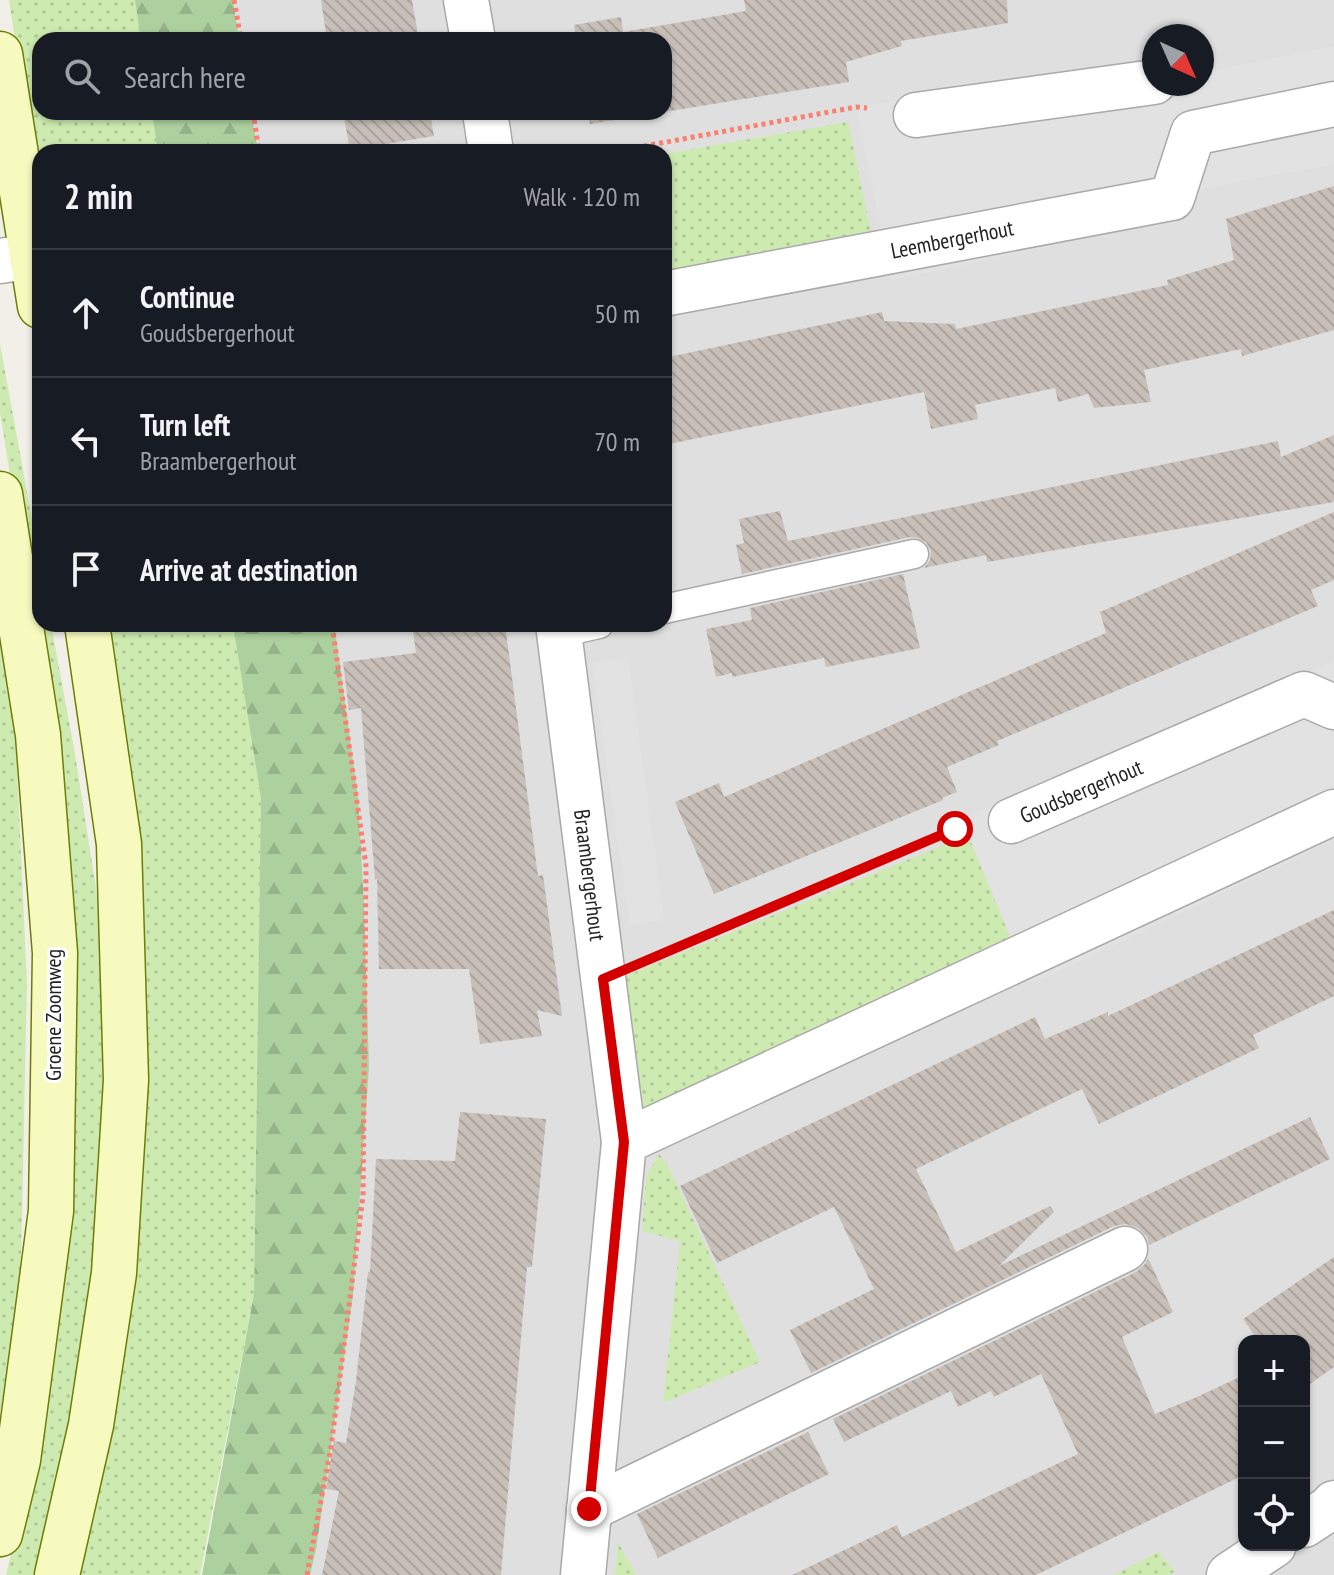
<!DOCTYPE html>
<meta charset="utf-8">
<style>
:root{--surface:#171b24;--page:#242831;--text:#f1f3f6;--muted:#9ea1a6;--line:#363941}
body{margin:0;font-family:"PT Sans Narrow",sans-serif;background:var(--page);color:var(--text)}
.controls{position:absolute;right:24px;bottom:24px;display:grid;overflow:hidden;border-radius:16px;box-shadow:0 2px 6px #0004}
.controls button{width:72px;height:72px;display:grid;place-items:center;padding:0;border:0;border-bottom:2px solid var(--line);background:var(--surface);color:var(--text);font:40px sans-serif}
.compass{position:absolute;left:1142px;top:24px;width:72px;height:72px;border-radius:50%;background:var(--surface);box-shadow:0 2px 6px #0004;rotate:135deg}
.stop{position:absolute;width:24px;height:24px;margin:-18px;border:6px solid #d40000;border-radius:50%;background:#fff}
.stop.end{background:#d40000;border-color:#fff;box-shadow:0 2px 8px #0008}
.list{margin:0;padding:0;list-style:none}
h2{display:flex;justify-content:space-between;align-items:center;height:104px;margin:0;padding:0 32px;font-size:34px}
h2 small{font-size:26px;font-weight:400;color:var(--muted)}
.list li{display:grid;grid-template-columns:52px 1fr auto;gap:24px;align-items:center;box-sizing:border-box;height:128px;padding:0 32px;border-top:2px solid var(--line)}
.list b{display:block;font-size:30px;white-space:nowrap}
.list p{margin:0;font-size:26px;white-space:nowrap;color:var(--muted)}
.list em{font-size:26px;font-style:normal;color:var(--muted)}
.icon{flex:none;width:44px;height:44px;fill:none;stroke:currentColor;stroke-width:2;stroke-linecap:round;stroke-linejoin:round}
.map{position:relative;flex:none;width:1334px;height:1575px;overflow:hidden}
.search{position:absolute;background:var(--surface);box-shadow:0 2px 6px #0004;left:32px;top:32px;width:640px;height:88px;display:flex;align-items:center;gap:20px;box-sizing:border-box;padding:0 28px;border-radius:24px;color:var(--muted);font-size:30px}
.panel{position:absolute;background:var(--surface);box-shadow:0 2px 6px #0004;left:32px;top:144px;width:640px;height:488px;border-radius:24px}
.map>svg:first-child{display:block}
.residential{fill:#e0dfdf;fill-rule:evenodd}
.grass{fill:url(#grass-dots)}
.forest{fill:url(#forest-firs)}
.parking{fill:#e2e2e2}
.building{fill:url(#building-back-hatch)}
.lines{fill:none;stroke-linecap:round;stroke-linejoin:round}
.service-casing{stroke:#a9a9a9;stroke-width:31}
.minor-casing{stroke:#a9a9a9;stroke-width:47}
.secondary-casing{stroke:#707d05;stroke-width:47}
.path{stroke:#fa8072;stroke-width:5;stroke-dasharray:4 4;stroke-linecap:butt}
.service{stroke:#fff;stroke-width:28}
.minor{stroke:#fff;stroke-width:44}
.secondary{stroke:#f7fabf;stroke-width:44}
.route{stroke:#d40000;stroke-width:10}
.labels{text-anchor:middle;stroke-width:6;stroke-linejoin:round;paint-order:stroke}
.street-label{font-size:22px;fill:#222;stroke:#fff}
</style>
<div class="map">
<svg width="1334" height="1575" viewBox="0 0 1334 1575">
<defs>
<pattern id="grass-dots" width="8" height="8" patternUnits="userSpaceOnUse" patternTransform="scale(2)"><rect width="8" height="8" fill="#cdebb0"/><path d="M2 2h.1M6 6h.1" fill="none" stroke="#b0c997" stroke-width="1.8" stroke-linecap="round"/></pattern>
<pattern id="forest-firs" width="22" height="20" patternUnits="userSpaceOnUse" patternTransform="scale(2)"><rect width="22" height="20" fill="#add19e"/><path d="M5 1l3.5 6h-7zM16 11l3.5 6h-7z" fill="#95b388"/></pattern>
<pattern id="building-back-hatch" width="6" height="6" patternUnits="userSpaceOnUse" patternTransform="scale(2)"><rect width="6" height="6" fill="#c7bfb8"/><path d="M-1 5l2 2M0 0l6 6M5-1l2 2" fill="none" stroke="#aba49e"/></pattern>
</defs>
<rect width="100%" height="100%" fill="#f2efe9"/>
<!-- residential -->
<path class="residential" d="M 121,0 L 1334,0 L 1334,1575 L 245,1575 L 287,1331 L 199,624 L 664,624 L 664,152 L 140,152 L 135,112 L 664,112 L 664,40 L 126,40 ZM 1154,36 L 1202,36 L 1202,84 L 1154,84 ZM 1244,1341 L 1304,1341 L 1304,1545 L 1244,1545 Z"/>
<!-- grass -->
<g class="grass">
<path d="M 9,0 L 139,0 L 145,40 L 40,40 L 40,112 L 156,112 L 162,152 L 40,152 L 40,197 Z"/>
<path d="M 848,122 L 871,232 L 664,276 L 664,154 Z"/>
<path d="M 0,344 L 40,563 L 40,624 L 51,624 L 75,754 L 109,971 L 100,1223 L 92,1308 L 44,1575 L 6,1575 L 29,1475 L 61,1286 L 19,532 L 0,412 Z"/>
<path d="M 109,624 L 234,624 L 261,798 L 254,1294 L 200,1575 L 78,1575 L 142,945 L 113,648 Z"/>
<path d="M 0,635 L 15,726 L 27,983 L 20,1308 L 0,1414 Z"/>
<path d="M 968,835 L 1012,941 L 646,1109 L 633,1096 L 619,982 L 630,974 Z"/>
<path d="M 659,1154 L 669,1168 L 760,1362 L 663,1403 L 680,1241 L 642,1231 L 646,1177 Z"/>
<path d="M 618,1542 L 636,1575 L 615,1575 Z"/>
<path d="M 1158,1552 L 1175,1571 L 1170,1575 L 1114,1575 Z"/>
</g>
<!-- forest -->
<g class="forest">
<path d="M 135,0 L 233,0 L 239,40 L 141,40 Z"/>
<path d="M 152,112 L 251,112 L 258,152 L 158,152 Z"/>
<path d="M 233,624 L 334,624 L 358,797 L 364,906 L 369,1067 L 353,1295 L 316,1550 L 310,1575 L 202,1575 L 254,1294 L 261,798 Z"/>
</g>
<!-- parking -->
<g class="parking">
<path d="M 1334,46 L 1334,165 L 1207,187 L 1175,220 L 891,280 L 856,107 L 1002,84 L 1202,84 L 1202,68 L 1214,70 Z"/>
<path d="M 628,657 L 664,920 L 630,925 L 592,664 Z"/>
<path d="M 1334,661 L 1334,840 L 1034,983 L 1012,941 L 968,835 L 965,817 Z"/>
</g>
<!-- building -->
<g class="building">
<path d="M 321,0 L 412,0 L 419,40 L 327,40 Z"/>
<path d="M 744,0 L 1007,0 L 1008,23 L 901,41 L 902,46 L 846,62 L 849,82 L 664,112 L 664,40 L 576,40 L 574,25 L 621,17 L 623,32 L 746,11 Z"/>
<path d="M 343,112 L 430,112 L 434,136 L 350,150 Z"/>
<path d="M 588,112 L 664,112 L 590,124 Z"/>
<path d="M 1334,186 L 1334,330 L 1242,356 L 1241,349 L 1144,370 L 1151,402 L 1094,408 L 1088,394 L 1058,402 L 1055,388 L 975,405 L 978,419 L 931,429 L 924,392 L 664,445 L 664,358 L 882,312 L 884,321 L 955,324 L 956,329 L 1168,285 L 1167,280 L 1234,260 L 1226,219 Z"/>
<path d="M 1334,435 L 1334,502 L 987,562 L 986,555 L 924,568 L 930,560 L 931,551 L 926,542 L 918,538 L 910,537 L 742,574 L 736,545 L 744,543 L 739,519 L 780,511 L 788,541 L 1278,441 L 1281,457 Z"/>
<path d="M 1334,512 L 1334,580 L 1311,590 L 1318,606 L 997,741 L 999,745 L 947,767 L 957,792 L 942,798 L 943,800 L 714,894 L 675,802 L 719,783 L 724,797 L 1106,633 L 1100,612 Z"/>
<path d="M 903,574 L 920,648 L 826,667 L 824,658 L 732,677 L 732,673 L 716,677 L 706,629 L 752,620 L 750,608 Z"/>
<path d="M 412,624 L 505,624 L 538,876 L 543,875 L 562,1016 L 537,1010 L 542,1036 L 480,1044 L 469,969 L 379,969 L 377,879 L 375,879 L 361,708 L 349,710 L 343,662 L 416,653 Z"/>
<path d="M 1334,910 L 1334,996 L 1253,1035 L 1259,1048 L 1099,1124 L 1082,1089 L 916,1169 L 956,1252 L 1050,1206 L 1054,1212 L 999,1266 L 1310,1117 L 1330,1159 L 1149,1245 L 1147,1237 L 1138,1228 L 1126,1224 L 1114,1226 L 811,1373 L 790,1330 L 874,1289 L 834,1207 L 717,1263 L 680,1186 L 1035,1017 L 1045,1039 L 1108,1012 L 1108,1016 Z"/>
<path d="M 460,1112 L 546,1119 L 532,1267 L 527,1267 L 501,1575 L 322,1575 L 339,1491 L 326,1489 L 334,1441 L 346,1443 L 356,1381 L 368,1272 L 370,1272 L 376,1159 L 455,1161 Z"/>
<path d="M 1334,1257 L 1334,1367 L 1310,1384 L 1306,1379 L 1304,1381 L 1304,1341 L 1258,1341 L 1243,1319 Z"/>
<path d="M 1148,1258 L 1173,1312 L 1122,1337 L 1155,1414 L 1197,1397 L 1244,1375 L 1244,1475 L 1036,1575 L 792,1575 L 897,1525 L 902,1537 L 1078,1454 L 1041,1374 L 994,1397 L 991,1391 L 958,1407 L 951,1391 L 844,1442 L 833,1419 L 1136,1272 L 1145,1264 Z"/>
<path d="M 808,1432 L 829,1474 L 658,1558 L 637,1514 Z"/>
</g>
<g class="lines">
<!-- service casing -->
<g class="service-casing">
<g id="service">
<path d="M 664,609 L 914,554"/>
<path d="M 559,633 L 599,624"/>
</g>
</g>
<!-- minor casing -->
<g class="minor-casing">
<g id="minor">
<path d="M 466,0 L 473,40"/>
<path d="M 485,112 L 491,152"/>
<path d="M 916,115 L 1154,82"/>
<path d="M 0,261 L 33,256"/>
<path d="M 664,294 L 1172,198 L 1193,133 L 1334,104"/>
<path d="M 558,624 L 624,1142 L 583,1575"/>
<path d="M 1011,821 L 1304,694 L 1334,707"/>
<path d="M 624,1142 L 1334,812"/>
<path d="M 589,1509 L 1125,1249"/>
<path d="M 1304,1525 L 1330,1508 L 1334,1503"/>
<path d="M 1229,1575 L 1274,1545"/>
</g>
</g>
<!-- secondary casing -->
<g class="secondary-casing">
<g id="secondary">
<path d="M 0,54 L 40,306"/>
<path d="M 0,494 L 38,735 L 55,953 L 51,1211 L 18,1460 L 0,1534"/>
<path d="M 57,1575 L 91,1425 L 114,1273 L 126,1080 L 119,844 L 87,624"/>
</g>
</g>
<!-- path -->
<g class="path">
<path d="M 234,0 L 241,40"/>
<path d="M 253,112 L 259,152"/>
<path d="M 612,152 L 856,107 L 867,108"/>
<path d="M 651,958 L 955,829 L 962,828"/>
<path d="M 307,1575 L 331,1447 L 363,1196 L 366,866 L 332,624"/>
</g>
<!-- service -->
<use href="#service" class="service"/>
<!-- minor -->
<use href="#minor" class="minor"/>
<!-- secondary -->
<use href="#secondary" class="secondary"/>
</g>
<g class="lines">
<!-- route -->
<path class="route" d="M 589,1509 L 624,1142 L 603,979 L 955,829"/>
</g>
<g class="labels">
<!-- street labels -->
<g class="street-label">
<text transform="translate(952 239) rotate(-11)" y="8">Leembergerhout</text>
<text transform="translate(1081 791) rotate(-23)" y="8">Goudsbergerhout</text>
<text transform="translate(590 875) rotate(83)" y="8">Braambergerhout</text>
<text transform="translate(53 1015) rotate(-90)" y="8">Groene Zoomweg</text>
</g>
</g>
</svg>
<div class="controls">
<button>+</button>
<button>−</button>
<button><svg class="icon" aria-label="locate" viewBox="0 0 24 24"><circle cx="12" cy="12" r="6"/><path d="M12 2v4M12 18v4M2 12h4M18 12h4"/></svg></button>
</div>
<svg class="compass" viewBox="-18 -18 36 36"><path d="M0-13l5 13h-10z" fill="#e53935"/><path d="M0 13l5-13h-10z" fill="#9ea1a6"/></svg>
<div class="stop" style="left:955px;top:829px"></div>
<div class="stop end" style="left:589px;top:1509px"></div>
<div class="search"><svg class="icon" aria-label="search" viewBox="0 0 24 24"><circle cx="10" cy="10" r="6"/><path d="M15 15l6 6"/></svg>Search here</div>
<section class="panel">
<h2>2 min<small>Walk · 120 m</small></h2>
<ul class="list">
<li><svg class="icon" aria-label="ahead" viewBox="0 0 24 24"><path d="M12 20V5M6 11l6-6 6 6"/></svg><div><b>Continue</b><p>Goudsbergerhout</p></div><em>50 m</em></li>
<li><svg class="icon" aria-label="left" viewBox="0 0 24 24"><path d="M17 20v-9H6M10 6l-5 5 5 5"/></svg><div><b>Turn left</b><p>Braambergerhout</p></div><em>70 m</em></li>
<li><svg class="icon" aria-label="arrive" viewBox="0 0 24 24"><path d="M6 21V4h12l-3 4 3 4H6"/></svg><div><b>Arrive at destination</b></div></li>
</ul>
</section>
</div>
